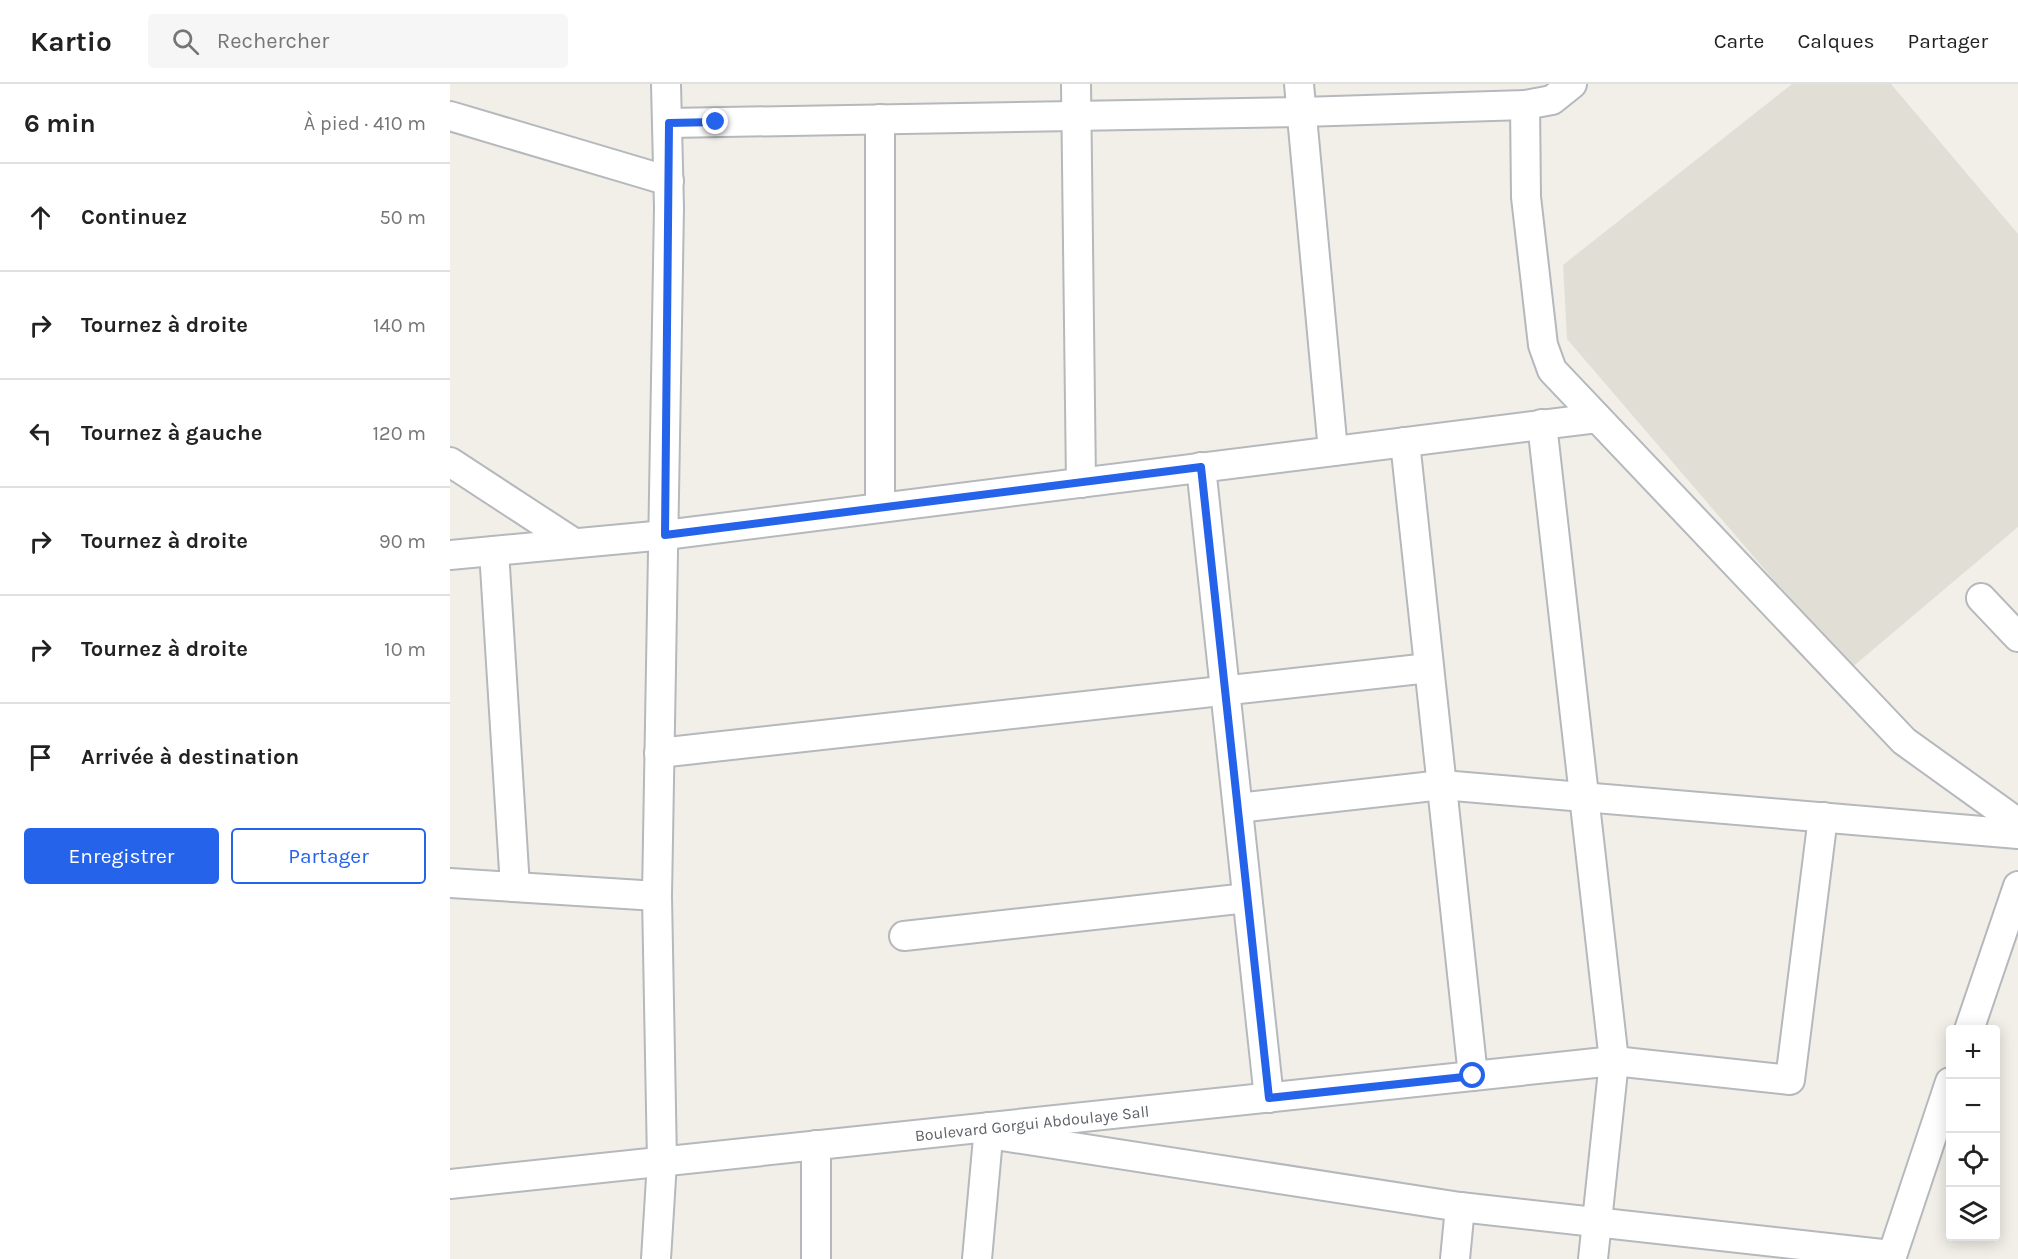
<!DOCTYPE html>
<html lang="fr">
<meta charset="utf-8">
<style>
:root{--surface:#fff;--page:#f6f6f6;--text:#222;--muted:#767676;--line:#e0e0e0;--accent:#2563eb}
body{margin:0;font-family:Karla,sans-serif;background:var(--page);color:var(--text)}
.controls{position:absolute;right:18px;bottom:18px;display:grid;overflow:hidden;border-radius:6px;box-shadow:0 3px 15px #0003}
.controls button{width:54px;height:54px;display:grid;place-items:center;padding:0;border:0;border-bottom:2px solid var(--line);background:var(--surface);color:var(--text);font:30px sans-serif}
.stop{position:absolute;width:18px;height:18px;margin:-14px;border:4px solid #2563eb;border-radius:50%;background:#fff}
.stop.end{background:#2563eb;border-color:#fff;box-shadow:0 2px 6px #0008}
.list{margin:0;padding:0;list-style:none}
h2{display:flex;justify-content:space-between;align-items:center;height:78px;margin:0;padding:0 24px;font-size:26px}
h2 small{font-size:20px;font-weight:400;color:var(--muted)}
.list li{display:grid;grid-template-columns:39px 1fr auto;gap:18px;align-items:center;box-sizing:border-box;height:108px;padding:0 24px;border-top:2px solid var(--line)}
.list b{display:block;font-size:22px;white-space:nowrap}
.list em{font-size:20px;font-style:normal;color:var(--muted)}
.actions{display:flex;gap:12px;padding:18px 24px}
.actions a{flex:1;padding:14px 0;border:2px solid var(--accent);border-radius:6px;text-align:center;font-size:21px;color:var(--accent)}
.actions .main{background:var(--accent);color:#fff}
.icon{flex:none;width:33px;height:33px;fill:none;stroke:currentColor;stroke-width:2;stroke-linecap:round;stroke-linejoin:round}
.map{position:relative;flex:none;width:1568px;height:1175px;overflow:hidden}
header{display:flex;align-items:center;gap:36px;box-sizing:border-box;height:84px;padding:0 30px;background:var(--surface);border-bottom:2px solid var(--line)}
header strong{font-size:28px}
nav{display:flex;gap:33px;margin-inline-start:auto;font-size:21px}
.search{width:420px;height:54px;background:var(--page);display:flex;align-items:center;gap:15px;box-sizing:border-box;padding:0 21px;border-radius:6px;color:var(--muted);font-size:22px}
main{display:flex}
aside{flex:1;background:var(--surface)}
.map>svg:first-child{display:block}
.education{fill:#e1ded6}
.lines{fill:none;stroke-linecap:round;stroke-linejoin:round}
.street-casing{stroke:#b5b8bc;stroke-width:32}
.street{stroke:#fff;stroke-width:28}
.route{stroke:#2563eb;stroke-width:8}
.labels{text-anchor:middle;stroke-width:4.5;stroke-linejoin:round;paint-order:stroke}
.street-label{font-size:16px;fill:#5f6368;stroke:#fff}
</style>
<header>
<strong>Kartio</strong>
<div class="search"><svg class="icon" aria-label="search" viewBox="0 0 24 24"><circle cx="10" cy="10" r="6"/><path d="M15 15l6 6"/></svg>Rechercher</div>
<nav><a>Carte</a><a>Calques</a><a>Partager</a></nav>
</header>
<main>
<aside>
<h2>6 min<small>À pied · 410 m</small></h2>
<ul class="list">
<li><svg class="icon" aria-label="ahead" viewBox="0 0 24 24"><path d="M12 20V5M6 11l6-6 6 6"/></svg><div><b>Continuez</b></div><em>50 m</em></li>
<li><svg class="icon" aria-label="right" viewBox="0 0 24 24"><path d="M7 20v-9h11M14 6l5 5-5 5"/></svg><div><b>Tournez à droite</b></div><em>140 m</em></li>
<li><svg class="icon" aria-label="left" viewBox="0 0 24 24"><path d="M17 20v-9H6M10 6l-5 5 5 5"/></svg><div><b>Tournez à gauche</b></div><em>120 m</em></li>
<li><svg class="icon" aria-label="right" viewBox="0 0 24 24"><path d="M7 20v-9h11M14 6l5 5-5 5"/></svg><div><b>Tournez à droite</b></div><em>90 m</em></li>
<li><svg class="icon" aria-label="right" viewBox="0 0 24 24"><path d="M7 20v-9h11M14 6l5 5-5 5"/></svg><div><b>Tournez à droite</b></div><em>10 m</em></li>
<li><svg class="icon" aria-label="arrive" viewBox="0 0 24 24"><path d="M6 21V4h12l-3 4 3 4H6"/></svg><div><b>Arrivée à destination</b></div></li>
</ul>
<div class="actions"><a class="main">Enregistrer</a><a>Partager</a></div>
</aside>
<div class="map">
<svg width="1568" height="1175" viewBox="0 0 1568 1175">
<rect width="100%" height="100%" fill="#f1efe8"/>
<!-- education -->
<path class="education" d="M 1342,0 L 1441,0 L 1568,150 L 1568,443 L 1400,585 L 1117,255 L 1113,181 Z"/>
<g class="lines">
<!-- street casing -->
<g class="street-casing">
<g id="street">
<path d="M 626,0 L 631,399"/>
<path d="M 849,0 L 883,367"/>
<path d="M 1075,21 L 1076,113 L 1093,261 L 1102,286 L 1454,657 L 1568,739"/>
<path d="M 0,32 L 219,97"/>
<path d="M 430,35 L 430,423"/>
<path d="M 219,39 L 852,28 L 1075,21 L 1102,16 L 1122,0"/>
<path d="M 1092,340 L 1164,977 L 1143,1175"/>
<path d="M 955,358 L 1023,992"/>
<path d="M 0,378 L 124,459"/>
<path d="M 751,383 L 819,1014"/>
<path d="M 44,467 L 65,803"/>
<path d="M 0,471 L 215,451 L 1147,334"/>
<path d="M 1531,514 L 1568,553"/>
<path d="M 209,669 L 979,584"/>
<path d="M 788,724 L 992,701 L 1568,750"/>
<path d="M 0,799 L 207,812"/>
<path d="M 454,852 L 797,814"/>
<path d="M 1519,946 L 1568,802"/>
<path d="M 552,1052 L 1010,1123 L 1441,1171"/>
<path d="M 0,1100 L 1164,977 L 1340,996 L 1373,733"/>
<path d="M 206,1175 L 212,1078 L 207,812 L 219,124 L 216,0"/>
<path d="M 366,1175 L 366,1061"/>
<path d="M 527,1175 L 539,1043"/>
<path d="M 1005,1175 L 1010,1123"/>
<path d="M 1441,1175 L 1500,998"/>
</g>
</g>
<!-- street -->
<use href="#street" class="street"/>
</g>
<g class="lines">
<!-- route -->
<path class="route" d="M 266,38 L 219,39 L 215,451 L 751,383 L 819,1014 L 1023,992"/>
</g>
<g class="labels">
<!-- street labels -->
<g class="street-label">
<text transform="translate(582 1039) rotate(-6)" y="6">Boulevard Gorgui Abdoulaye Sall</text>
</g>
</g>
</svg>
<div class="controls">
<button>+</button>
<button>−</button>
<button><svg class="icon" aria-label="locate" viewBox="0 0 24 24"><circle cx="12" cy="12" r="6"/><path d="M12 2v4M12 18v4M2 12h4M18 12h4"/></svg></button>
<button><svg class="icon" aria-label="layers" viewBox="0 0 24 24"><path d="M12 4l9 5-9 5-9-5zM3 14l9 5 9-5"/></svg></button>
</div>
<div class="stop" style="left:1023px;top:992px"></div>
<div class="stop end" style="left:266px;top:38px"></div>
</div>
</main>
